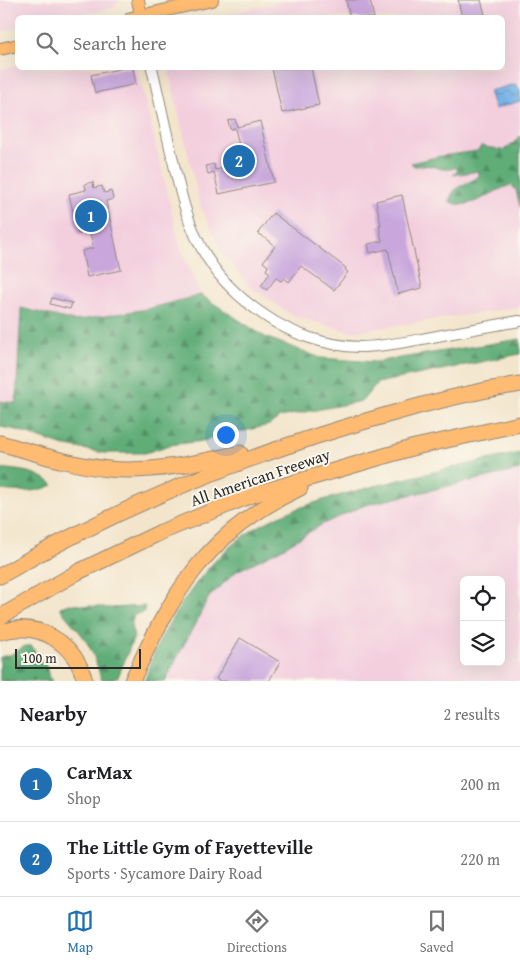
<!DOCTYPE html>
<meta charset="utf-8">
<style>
:root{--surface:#fff;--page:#f6f6f6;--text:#202124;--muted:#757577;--line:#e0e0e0;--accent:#1f6fb2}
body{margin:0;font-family:"Gentium Book Plus",serif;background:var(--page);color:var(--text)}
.controls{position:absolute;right:15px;bottom:15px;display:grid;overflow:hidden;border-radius:8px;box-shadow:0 5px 20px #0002}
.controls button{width:45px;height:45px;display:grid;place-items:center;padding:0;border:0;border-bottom:1px solid var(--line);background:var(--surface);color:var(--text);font:25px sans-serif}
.scale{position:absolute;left:15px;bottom:12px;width:126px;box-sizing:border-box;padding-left:5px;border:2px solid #2b2b2b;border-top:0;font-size:14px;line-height:18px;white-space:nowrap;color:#2b2b2b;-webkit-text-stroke:4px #fbf7ec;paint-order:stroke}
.you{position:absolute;left:225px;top:434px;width:18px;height:18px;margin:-12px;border:4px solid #fff;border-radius:50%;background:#1a73e8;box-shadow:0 0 0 8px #1a73e833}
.badge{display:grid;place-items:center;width:32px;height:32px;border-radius:50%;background:var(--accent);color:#fff;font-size:16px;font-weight:700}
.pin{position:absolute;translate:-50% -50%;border:2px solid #fff;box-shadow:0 1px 5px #0006}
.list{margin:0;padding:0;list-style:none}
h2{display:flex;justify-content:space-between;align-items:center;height:65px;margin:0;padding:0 20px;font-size:21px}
h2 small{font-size:16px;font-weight:400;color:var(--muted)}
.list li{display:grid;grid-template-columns:32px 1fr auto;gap:15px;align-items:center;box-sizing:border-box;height:75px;padding:0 20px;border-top:1px solid var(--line)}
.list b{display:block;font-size:19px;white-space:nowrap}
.list p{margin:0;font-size:16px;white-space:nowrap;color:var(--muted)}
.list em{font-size:16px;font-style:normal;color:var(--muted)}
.icon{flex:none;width:28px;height:28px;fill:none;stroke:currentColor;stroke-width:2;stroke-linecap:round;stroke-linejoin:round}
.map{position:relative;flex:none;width:520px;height:681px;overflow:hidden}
.search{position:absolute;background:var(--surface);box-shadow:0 5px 20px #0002;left:15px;right:15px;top:15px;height:55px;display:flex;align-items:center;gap:12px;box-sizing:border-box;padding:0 18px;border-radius:8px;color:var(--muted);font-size:19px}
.sheet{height:215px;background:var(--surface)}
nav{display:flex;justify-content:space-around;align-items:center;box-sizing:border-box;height:70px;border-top:1px solid var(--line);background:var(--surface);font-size:14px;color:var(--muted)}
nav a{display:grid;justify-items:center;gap:2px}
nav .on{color:var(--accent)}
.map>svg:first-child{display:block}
.built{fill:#f3cfde;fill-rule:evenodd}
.forest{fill:url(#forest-firs);stroke:#466c52}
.water{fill:url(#water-waves);stroke:#506e89}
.building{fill:#c9a7dd}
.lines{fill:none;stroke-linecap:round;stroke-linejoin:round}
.minor-casing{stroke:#8f887c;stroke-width:12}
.major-casing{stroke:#8f887c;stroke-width:14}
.highway-casing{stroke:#8f887c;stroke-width:17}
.minor{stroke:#fff;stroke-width:10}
.major{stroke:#ffbb71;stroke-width:12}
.highway{stroke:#ffbb71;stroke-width:15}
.labels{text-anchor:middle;stroke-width:4;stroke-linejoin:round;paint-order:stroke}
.street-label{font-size:16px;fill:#2b2b2b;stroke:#fbf7ec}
</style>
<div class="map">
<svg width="520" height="681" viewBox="0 0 520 681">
<defs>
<pattern id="forest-firs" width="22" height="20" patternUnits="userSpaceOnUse" patternTransform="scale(1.25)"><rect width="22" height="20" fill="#60ad78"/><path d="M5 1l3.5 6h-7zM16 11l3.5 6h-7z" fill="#4f8d63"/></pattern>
<pattern id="water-waves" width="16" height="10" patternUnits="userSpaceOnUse" patternTransform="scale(1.25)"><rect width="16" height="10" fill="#75b2e7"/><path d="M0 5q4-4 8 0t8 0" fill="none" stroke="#6091bb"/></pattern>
</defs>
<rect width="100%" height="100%" fill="#fbf7ec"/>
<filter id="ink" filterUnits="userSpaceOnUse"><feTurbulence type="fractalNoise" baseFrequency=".02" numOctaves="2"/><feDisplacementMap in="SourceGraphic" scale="10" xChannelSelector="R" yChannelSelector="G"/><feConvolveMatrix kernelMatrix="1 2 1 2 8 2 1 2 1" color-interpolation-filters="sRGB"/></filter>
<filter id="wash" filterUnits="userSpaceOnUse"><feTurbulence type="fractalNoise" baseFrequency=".0096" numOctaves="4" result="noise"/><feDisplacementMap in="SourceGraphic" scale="20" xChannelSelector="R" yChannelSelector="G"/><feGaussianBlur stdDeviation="1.12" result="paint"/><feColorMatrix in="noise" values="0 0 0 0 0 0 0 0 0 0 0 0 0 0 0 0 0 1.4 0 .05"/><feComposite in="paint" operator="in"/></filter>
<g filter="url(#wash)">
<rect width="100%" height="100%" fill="#f3e5cc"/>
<!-- built -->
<g class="built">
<path d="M 0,0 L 119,0 L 114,8 L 70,17 L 18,18 L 17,28 L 0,32 Z"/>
<path d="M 289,0 L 520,0 L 520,307 L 352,332 L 293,316 L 251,287 L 224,256 L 200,205 L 168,68 L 502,68 L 502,18 L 215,17 Z"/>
<path d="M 17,65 L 18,68 L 137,68 L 181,250 L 201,295 L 147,309 L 74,321 L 21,308 L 16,403 L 0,401 L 0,69 Z"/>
<path d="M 520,460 L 520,681 L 156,681 L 192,602 L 290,521 L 355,490 L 443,469 ZM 464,580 L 501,580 L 501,662 L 464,662 Z"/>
</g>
<!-- forest -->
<g class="forest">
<path d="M 520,136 L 520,207 L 516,190 L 511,185 C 490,191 472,211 450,202 C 452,184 467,186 479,176 L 479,171 L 453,175 L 457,171 L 457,167 C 447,171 441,169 432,166 C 427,165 420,166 414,166 L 411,163 L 441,156 L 478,151 L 481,146 C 503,150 503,155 520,136 Z"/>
<path d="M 201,295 L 265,337 L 321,358 L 375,362 L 520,339 L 520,354 L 377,383 L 362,401 L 280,417 L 269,425 L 202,441 L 170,445 L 145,453 L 104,453 L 61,445 L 17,430 L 0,427 L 0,401 L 16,403 L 21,308 L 74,321 L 147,309 Z"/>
<path d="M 520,453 L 520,470 L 365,505 L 323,524 L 281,549 L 237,571 L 209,597 L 165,681 L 145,681 C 149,668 153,654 159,642 C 175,610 205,567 232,545 C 272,511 326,499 375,486 C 423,474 472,463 520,453 Z"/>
<path d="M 0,468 C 20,471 37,470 53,485 C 37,493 18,492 0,490 Z"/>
<path d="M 70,604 L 110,608 L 145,606 L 144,612 L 134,615 L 131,626 L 134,637 L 118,677 L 107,680 L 101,679 C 97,664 93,651 84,638 C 77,627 66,619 60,607 Z"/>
<path d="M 25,646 L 32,646 L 38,658 L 45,662 L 48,673 L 52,681 L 0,681 L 0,657 L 12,654 Z"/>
</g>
<!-- water -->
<path class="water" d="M 512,85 L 517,86 L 520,90 L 520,101 L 495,109 L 489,91 Z"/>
<g id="blocks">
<!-- building -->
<g class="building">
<path d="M 346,0 L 370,0 L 374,18 L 350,18 Z"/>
<path d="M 458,0 L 481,0 L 486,18 L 462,18 Z"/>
<path d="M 124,68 L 133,68 L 136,84 L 95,93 L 91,75 Z"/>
<path d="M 272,68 L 311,68 L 319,105 L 282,113 Z"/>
<path d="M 235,119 L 237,127 L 260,121 L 274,182 L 219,194 L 214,172 L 208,174 L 206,166 L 214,164 L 215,170 L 234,166 L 232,157 L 241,155 L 235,128 L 230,129 L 228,121 Z"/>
<path d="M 93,182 L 94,188 L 102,186 L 104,193 L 111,191 L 113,199 L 106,201 L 121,270 L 87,277 L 82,251 L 93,248 L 90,232 L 78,234 L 69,194 L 86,190 L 85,184 Z"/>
<path d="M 402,195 L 422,288 L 398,294 L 388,249 L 370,253 L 368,244 L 382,241 L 379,225 L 381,225 L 376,201 Z"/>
<path d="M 273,213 L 346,268 L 345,270 L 348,272 L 334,290 L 301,266 L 289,282 L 284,278 L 281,281 L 276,278 L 267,290 L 261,286 L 270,273 L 266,270 L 268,266 L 263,262 L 275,246 L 258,233 Z"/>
<path d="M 52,298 L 72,303 L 70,309 L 50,304 Z"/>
<path d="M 240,638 L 280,662 L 269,681 L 220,681 L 216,679 Z"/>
</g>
</g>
</g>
<g filter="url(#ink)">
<use href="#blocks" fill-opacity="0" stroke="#8f887c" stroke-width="1"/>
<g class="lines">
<!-- minor casing -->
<g class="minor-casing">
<path id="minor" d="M 152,68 C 159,97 165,127 172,156 C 180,192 188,228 208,259 C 222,282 242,300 264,315 C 291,334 326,346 360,347 C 382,347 405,342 427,338 C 458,332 489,326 520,321"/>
</g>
<!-- major casing -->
<g class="major-casing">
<g id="major">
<path d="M 138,0 L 141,15"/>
<path d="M 131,18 L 212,0"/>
<path d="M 0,49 L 18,45"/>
</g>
</g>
<!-- highway casing -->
<g class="highway-casing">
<g id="highway">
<path d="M 0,443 C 35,453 71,465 108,469 C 152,473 197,463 240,453"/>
<path d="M 0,576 C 124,503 256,451 394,413 C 435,401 478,391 520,384"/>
<path d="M 0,617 L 78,572 L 161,532 L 252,495 L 415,447 L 520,424"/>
<path d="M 0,632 C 39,620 75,643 85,681"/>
<path d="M 132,681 C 172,592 208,531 300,488"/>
</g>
</g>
<!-- minor -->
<use href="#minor" class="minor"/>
<!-- major -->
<use href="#major" class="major"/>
<!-- highway -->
<use href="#highway" class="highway"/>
</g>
</g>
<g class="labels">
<!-- street labels -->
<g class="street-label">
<text transform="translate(260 477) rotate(-19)" y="6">All American Freeway</text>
</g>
</g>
</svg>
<div class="controls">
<button><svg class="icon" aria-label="locate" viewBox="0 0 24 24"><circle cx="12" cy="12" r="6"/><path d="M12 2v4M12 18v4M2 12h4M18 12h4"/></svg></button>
<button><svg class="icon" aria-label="layers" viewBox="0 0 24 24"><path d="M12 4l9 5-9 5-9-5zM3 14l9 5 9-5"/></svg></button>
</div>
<div class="scale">100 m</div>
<div class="you"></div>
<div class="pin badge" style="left:91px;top:216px">1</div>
<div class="pin badge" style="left:239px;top:161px">2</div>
<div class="search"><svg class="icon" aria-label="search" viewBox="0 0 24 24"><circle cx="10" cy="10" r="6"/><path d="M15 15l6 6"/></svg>Search here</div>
</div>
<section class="sheet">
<h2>Nearby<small>2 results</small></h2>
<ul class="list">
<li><span class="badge">1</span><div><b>CarMax</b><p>Shop</p></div><em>200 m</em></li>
<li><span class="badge">2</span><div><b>The Little Gym of Fayetteville</b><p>Sports · Sycamore Dairy Road</p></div><em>220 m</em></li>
</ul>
</section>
<nav>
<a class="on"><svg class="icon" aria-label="map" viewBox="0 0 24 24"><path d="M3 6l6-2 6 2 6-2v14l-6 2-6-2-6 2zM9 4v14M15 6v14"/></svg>Map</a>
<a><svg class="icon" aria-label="directions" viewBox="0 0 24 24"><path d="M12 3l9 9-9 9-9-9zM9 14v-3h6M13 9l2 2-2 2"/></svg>Directions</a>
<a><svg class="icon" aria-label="saved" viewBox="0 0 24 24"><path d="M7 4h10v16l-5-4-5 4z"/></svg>Saved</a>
</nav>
